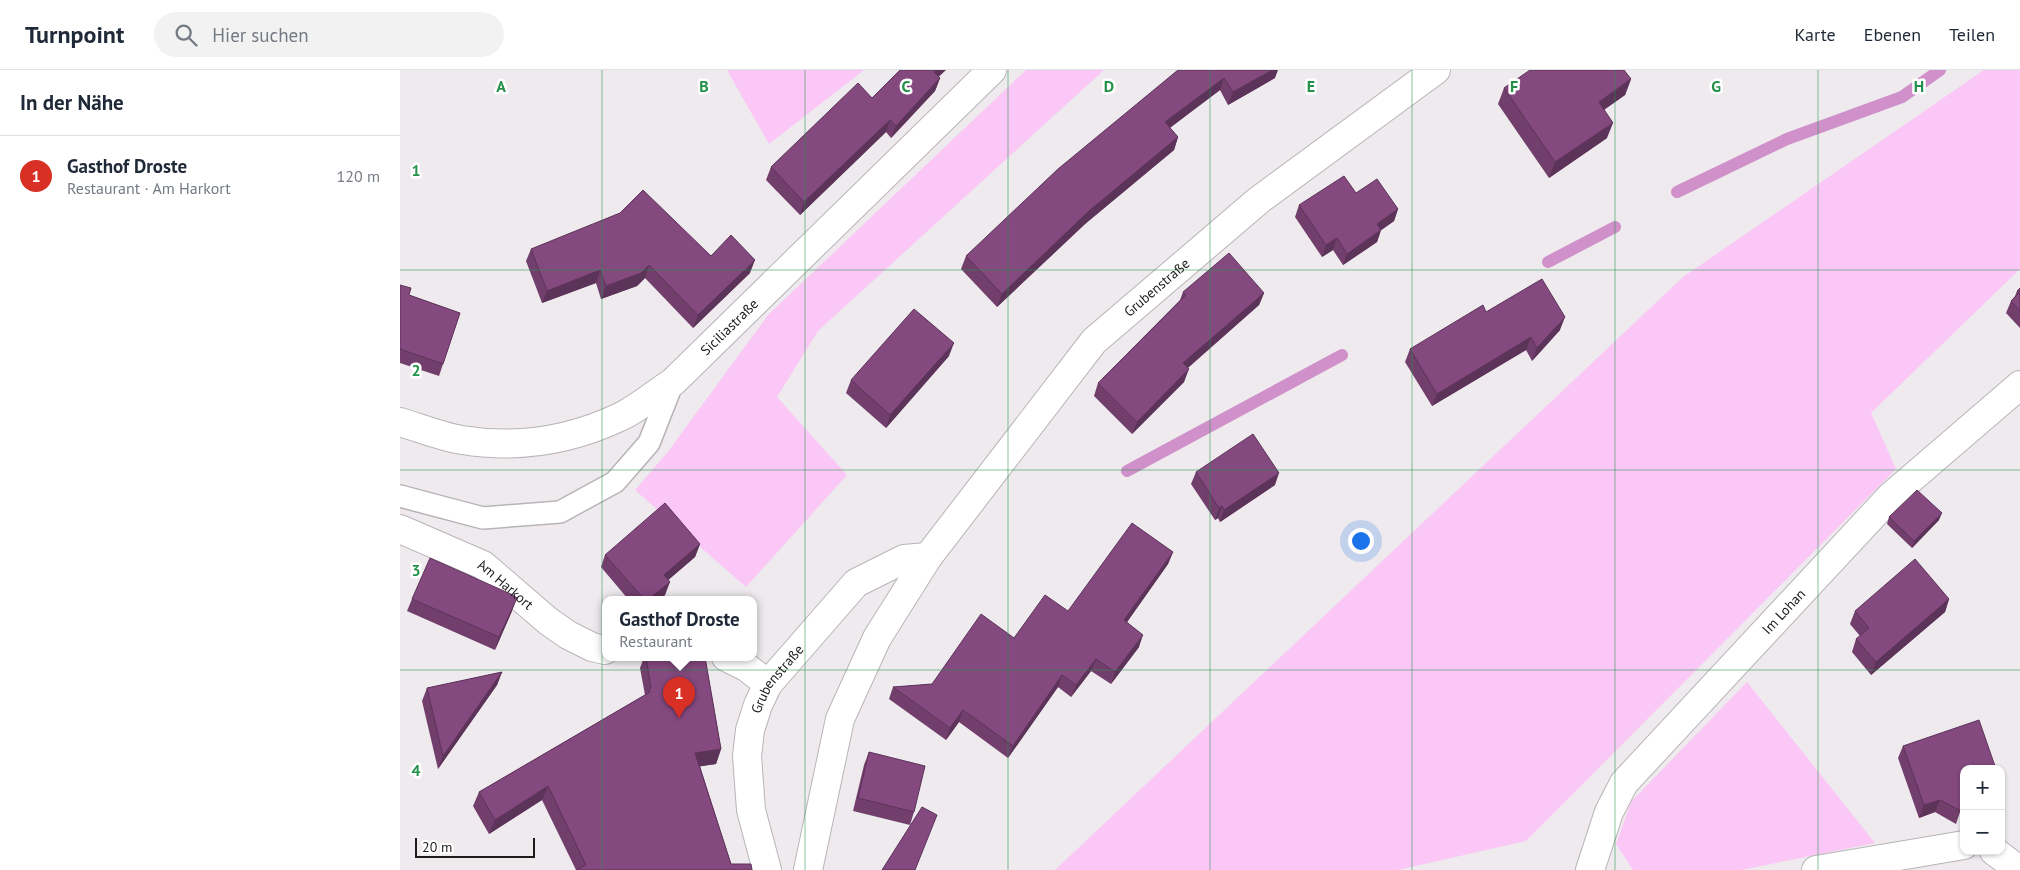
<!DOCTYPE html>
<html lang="de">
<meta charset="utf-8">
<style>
:root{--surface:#fff;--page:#f2f2f3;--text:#1f2937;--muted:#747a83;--line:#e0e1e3;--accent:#d93025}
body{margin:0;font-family:"PT Sans",sans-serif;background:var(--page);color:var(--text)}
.controls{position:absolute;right:15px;bottom:15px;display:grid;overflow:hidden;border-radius:10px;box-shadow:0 1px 4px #0004}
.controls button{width:45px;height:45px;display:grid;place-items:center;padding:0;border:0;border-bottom:1px solid var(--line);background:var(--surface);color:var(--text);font:25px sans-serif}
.scale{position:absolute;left:15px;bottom:12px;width:120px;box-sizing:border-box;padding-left:5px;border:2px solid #1d1c1d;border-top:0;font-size:14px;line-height:18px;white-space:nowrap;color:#1d1c1d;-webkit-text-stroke:4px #fff;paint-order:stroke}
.you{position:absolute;left:960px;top:470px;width:18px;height:18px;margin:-12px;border:4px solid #fff;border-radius:50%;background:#1a73e8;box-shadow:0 0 0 8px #1a73e833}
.badge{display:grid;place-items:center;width:32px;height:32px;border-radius:50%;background:var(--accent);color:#fff;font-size:16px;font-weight:700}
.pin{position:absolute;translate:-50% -41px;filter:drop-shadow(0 1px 2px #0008)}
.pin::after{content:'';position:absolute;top:26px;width:18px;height:15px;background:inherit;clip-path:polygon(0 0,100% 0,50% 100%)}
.popup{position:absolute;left:202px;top:526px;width:155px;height:65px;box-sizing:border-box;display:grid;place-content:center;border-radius:10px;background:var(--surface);filter:drop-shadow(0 1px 4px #0005);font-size:16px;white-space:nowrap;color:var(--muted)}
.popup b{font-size:19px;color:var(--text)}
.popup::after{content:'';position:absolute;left:50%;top:100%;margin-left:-10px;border:10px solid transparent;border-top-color:var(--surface)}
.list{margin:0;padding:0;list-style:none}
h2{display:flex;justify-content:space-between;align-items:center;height:65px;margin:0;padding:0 20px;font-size:21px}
h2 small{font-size:16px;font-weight:400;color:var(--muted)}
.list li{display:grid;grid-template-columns:32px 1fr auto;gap:15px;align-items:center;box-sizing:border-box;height:80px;padding:0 20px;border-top:1px solid var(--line)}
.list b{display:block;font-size:19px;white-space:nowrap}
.list p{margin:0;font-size:16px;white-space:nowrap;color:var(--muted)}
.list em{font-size:16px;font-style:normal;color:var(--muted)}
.icon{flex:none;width:28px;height:28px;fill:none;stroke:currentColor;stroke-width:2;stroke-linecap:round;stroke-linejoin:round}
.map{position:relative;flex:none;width:1620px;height:800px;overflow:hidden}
header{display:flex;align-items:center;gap:30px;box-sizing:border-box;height:70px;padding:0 25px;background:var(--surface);border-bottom:1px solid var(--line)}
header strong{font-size:24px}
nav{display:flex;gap:28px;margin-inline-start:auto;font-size:18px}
.search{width:350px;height:45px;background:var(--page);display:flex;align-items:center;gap:12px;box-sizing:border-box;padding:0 18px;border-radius:28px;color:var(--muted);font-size:19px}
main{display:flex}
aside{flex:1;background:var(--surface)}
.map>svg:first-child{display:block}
.green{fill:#fbc7f6}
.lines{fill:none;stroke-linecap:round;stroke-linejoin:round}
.stream{stroke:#d090ca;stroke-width:12}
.service-casing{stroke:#b8b4b7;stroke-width:24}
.minor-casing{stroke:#b8b4b7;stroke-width:30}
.secondary-casing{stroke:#b8b4b7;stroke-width:30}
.service{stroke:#fff;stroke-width:21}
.minor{stroke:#fff;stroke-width:28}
.secondary{stroke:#fff;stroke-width:28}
.wall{fill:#723f6d}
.shaded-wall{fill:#5c3359}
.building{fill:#84497f;stroke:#5c3359}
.grid{fill:none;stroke:#24914a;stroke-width:1;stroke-opacity:0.55}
.labels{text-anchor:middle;stroke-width:5;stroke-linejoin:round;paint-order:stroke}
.street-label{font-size:14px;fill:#1d1c1d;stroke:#fff}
.grid-label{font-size:16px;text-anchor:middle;font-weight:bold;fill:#24914a;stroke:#fff;stroke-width:5;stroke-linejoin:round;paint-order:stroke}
</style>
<header>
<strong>Turnpoint</strong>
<div class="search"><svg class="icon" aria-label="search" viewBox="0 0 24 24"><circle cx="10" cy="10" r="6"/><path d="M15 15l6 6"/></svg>Hier suchen</div>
<nav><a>Karte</a><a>Ebenen</a><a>Teilen</a></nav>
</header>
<main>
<aside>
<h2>In der Nähe<small></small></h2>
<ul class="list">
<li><span class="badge">1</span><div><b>Gasthof Droste</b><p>Restaurant · Am Harkort</p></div><em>120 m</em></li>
</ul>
</aside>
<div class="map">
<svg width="1620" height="800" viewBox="0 0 1620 800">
<rect width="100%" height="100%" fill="#eeeaee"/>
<!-- green -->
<g class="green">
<path d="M 327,0 L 464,0 L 369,74 Z"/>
<path d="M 626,0 L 704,0 L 418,261 L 377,327 L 447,405 L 346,517 L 235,420 L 267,383 L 368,245 Z"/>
<path d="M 1584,0 L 1620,0 L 1620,199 L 1471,343 L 1496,399 L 1126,771 L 998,800 L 655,800 L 1283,207 Z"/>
<path d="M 1347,612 L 1475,773 L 1341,800 L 1233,800 L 1216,774 L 1231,732 Z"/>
</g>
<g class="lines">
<!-- stream -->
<g class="stream">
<path d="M 1277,122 L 1387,69 L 1502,27 L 1540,0"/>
<path d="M 1148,192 L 1215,157"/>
<path d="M 727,401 L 942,285"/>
</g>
<!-- service casing -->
<g class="service-casing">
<path id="service" d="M 0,426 L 83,448 L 160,442 L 215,412 L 249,373 L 273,312"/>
</g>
<!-- minor casing -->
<g class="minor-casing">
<g id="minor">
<path id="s1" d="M 0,352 C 20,358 42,367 62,370 C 117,379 172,370 222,346 C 240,337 256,323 273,312 L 592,0"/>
<path id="s2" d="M 0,459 L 83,495 L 148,551 L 168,565 L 192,577 L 205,580"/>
<path d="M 326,587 L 346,597 L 368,614"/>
<path d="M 1594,781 L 1619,800"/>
<path id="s3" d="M 367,800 L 351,740 L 347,686 L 350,660 L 358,635 L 368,614 L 456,513 L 504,489 L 528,487"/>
<path id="s4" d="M 1190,800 L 1209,742 L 1224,713 L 1491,426 L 1620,315"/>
<path d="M 1416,800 L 1564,775"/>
</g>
</g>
<!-- secondary casing -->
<g class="secondary-casing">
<g id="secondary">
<path id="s5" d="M 408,800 L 440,649 L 477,568 L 528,487 L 694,271 L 859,130 L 1036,0"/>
</g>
</g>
<!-- service -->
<use href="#service" class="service"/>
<!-- minor -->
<use href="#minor" class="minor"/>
<!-- secondary -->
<use href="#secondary" class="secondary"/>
</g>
<!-- wall -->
<g class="wall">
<path d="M 778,0 L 875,8 L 828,35 L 820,20 L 770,58 L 778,67 L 774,80 L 685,154 L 597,237 L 561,199 L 566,186 Z"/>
<path d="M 539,7 L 540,8 L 535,21 L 491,68 L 486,62 L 400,145 L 366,110 L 371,97 L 472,28 Z"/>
<path d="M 1231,9 L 1225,25 L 1204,40 L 1207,68 L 1149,108 L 1098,34 L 1104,18 Z"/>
<path d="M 899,135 L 998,139 L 994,151 L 981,160 L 977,172 L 943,195 L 933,180 L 922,187 L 895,147 Z"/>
<path d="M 131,179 L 311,186 L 350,203 L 293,258 L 245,208 L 237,216 L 201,229 L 196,213 L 142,233 L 126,191 Z"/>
<path d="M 0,215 L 9,225 L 60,243 L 39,306 L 0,293 Z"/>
<path d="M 1620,218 L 1620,258 L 1606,243 L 1611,231 L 1615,226 L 1617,221 Z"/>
<path d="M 783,222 L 864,223 L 859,235 L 788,298 L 784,312 L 732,364 L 694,326 L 698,313 L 780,230 Z"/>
<path d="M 1086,242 L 1160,260 L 1132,291 L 1126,280 L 1032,336 L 1005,292 L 1010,279 Z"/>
<path d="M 549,286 L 486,358 L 446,323 L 451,310 Z"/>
<path d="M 796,402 L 875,415 L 820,452 L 818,448 L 815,450 L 791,414 Z"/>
<path d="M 1489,447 L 1539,450 L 1512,478 L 1487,454 Z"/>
<path d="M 300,474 L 295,487 L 268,510 L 265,525 L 260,529 L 228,529 L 201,497 L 205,485 Z"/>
<path d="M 773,482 L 768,494 L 727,552 L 739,577 L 711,614 L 691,601 L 671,627 L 658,617 L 608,688 L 559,652 L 546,670 L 489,629 L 493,617 L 532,614 L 614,568 L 668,541 Z"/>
<path d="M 12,529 L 112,541 L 95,580 L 7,541 Z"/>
<path d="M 1549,529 L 1545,542 L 1471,605 L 1452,582 L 1456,569 L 1460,566 L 1450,554 L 1455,541 Z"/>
<path d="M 244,587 L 305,587 L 321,679 L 316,694 L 300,696 L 331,794 L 176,800 L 142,730 L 89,764 L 73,736 L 79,722 L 245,625 L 240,598 Z"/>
<path d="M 102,602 L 97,615 L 38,699 L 22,631 L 27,618 Z"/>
<path d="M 1503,676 L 1563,733 L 1556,754 L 1535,742 L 1519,748 L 1498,688 Z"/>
<path d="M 469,682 L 514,742 L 510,755 L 453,741 L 464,695 Z"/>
</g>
<!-- shaded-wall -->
<g class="shaded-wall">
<path d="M 536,0 L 546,0 L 530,15 L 534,2 Z"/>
<path d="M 872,0 L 878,0 L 875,8 L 828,35 L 833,22 Z"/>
<path d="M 540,8 L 535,21 L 491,68 L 496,56 Z"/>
<path d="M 824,8 L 820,20 L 761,64 L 765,52 Z"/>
<path d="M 1231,9 L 1225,25 L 1193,47 L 1199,32 Z"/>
<path d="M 490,50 L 486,62 L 400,145 L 404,132 Z"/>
<path d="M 1213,53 L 1207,68 L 1149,108 L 1155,92 Z"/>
<path d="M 778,67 L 774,80 L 685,154 L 597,237 L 602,224 L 689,141 Z"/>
<path d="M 998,139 L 994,151 L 973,166 L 977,154 Z"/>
<path d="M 981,160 L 977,172 L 943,195 L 947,184 Z"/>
<path d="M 937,168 L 933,180 L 922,187 L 926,175 Z"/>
<path d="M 355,190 L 350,203 L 293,258 L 298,245 Z"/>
<path d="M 249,195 L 245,208 L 237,216 L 201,229 L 206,216 Z"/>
<path d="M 200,200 L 196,213 L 142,233 L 147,221 Z"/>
<path d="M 864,223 L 859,235 L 778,306 L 783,293 Z"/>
<path d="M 1165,247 L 1160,260 L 1132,291 L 1137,278 Z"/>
<path d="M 1131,267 L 1126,280 L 1032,336 L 1037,324 Z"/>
<path d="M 554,273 L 549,286 L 486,358 L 490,345 Z"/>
<path d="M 789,299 L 784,312 L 732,364 L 737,352 Z"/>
<path d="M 879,403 L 875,415 L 820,452 L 824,440 Z"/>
<path d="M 822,436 L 818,448 L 815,450 L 819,438 Z"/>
<path d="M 1542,443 L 1539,450 L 1512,478 L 1514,471 Z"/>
<path d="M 300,474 L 295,487 L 259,518 L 264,505 Z"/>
<path d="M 773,482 L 768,494 L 720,562 L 724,550 Z"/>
<path d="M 270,512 L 265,525 L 260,529 L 249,529 Z"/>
<path d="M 117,528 L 112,541 L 95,580 L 99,567 Z"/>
<path d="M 1549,529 L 1545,542 L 1471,605 L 1476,592 Z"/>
<path d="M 743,565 L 739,577 L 711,614 L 715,602 Z"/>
<path d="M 696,589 L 691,601 L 671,627 L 676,615 Z"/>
<path d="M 102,602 L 97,615 L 38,699 L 43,686 Z"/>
<path d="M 662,605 L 658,617 L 608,688 L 613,676 Z"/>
<path d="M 563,640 L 559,652 L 546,670 L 550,658 Z"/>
<path d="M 321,679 L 316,694 L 290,698 L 295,683 Z"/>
<path d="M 148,716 L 142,730 L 89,764 L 95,750 Z"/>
<path d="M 1540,730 L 1535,742 L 1519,748 L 1524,735 Z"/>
</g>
<!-- building -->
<g class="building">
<path d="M 500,0 L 536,0 L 534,2 L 540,8 L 496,56 L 490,50 L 404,132 L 371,97 L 458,13 L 472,28 Z"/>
<path d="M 778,0 L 872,0 L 833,22 L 824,8 L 765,52 L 778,67 L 689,141 L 602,224 L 566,186 L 658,99 Z"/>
<path d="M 1130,0 L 1224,0 L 1231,9 L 1199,32 L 1213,53 L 1155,92 L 1104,18 Z"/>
<path d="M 944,106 L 956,123 L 977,109 L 998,139 L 977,154 L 981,160 L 947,184 L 937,168 L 926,175 L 899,135 Z"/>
<path d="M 243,120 L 311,186 L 331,165 L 355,190 L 298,245 L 249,195 L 241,203 L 206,216 L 200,200 L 147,221 L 131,179 L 220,143 Z"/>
<path d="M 829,183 L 864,223 L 783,293 L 789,299 L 737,352 L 698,313 L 786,225 L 783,222 Z"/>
<path d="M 1142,209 L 1165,247 L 1137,278 L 1131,267 L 1037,324 L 1010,279 L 1083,235 L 1086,242 Z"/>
<path d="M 0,215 L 11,218 L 9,225 L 60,243 L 43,294 L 0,279 Z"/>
<path d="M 1620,218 L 1620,241 L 1611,231 L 1619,223 L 1617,221 Z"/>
<path d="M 514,239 L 554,273 L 490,345 L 451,310 Z"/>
<path d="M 853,364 L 879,403 L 824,440 L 822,436 L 819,438 L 796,402 Z"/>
<path d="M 1517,420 L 1542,443 L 1514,471 L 1489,447 Z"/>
<path d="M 265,433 L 300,474 L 264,505 L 270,512 L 249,529 L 244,529 L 205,485 Z"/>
<path d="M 732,453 L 773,482 L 724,550 L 743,565 L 715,602 L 696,589 L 676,615 L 662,605 L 613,676 L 563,640 L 550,658 L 493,617 L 532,614 L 581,544 L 614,568 L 645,525 L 668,541 Z"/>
<path d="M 30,488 L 113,525 L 117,528 L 99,567 L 12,529 Z"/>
<path d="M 1515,489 L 1549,529 L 1476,592 L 1456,569 L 1469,558 L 1455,541 Z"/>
<path d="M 246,587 L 305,587 L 321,679 L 295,683 L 331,794 L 351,794 L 352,800 L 176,800 L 186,795 L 148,716 L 95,750 L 79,722 L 250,622 L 249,620 L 251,618 Z"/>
<path d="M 102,602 L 43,686 L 27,618 Z"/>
<path d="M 1579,650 L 1596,699 L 1564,699 L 1564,730 L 1561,741 L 1540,730 L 1524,735 L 1503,676 Z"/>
<path d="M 469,682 L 525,696 L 514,742 L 458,728 Z"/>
<path d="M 522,737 L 537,745 L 515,800 L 482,800 Z"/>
</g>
<!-- grid -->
<path class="grid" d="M 202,0 L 202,800M 405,0 L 405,800M 608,0 L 608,800M 810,0 L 810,800M 1012,0 L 1012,800M 1215,0 L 1215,800M 1418,0 L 1418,800M 0,200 L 1620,200M 0,400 L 1620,400M 0,600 L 1620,600"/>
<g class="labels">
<!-- street labels -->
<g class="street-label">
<text dy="5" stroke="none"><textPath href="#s5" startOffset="694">Grubenstraße</textPath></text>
<text dy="5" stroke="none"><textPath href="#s1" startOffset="369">Siciliastraße</textPath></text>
<text dy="5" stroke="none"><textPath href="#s2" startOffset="120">Am Harkort</textPath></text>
<text dy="5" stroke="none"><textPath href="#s4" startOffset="328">Im Lohan</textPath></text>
<text dy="5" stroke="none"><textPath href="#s3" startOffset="201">Grubenstraße</textPath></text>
</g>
</g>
<g class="grid-label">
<text x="101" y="22">A</text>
<text x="304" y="22">B</text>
<text x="506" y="22">C</text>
<text x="709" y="22">D</text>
<text x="911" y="22">E</text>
<text x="1114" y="22">F</text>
<text x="1316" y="22">G</text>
<text x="1519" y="22">H</text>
<text x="16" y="106">1</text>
<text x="16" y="306">2</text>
<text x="16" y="506">3</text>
<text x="16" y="706">4</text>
</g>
</svg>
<div class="controls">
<button>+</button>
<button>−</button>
</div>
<div class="scale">20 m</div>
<div class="you"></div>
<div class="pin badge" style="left:279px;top:648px">1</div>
<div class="popup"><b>Gasthof Droste</b>Restaurant</div>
</div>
</main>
